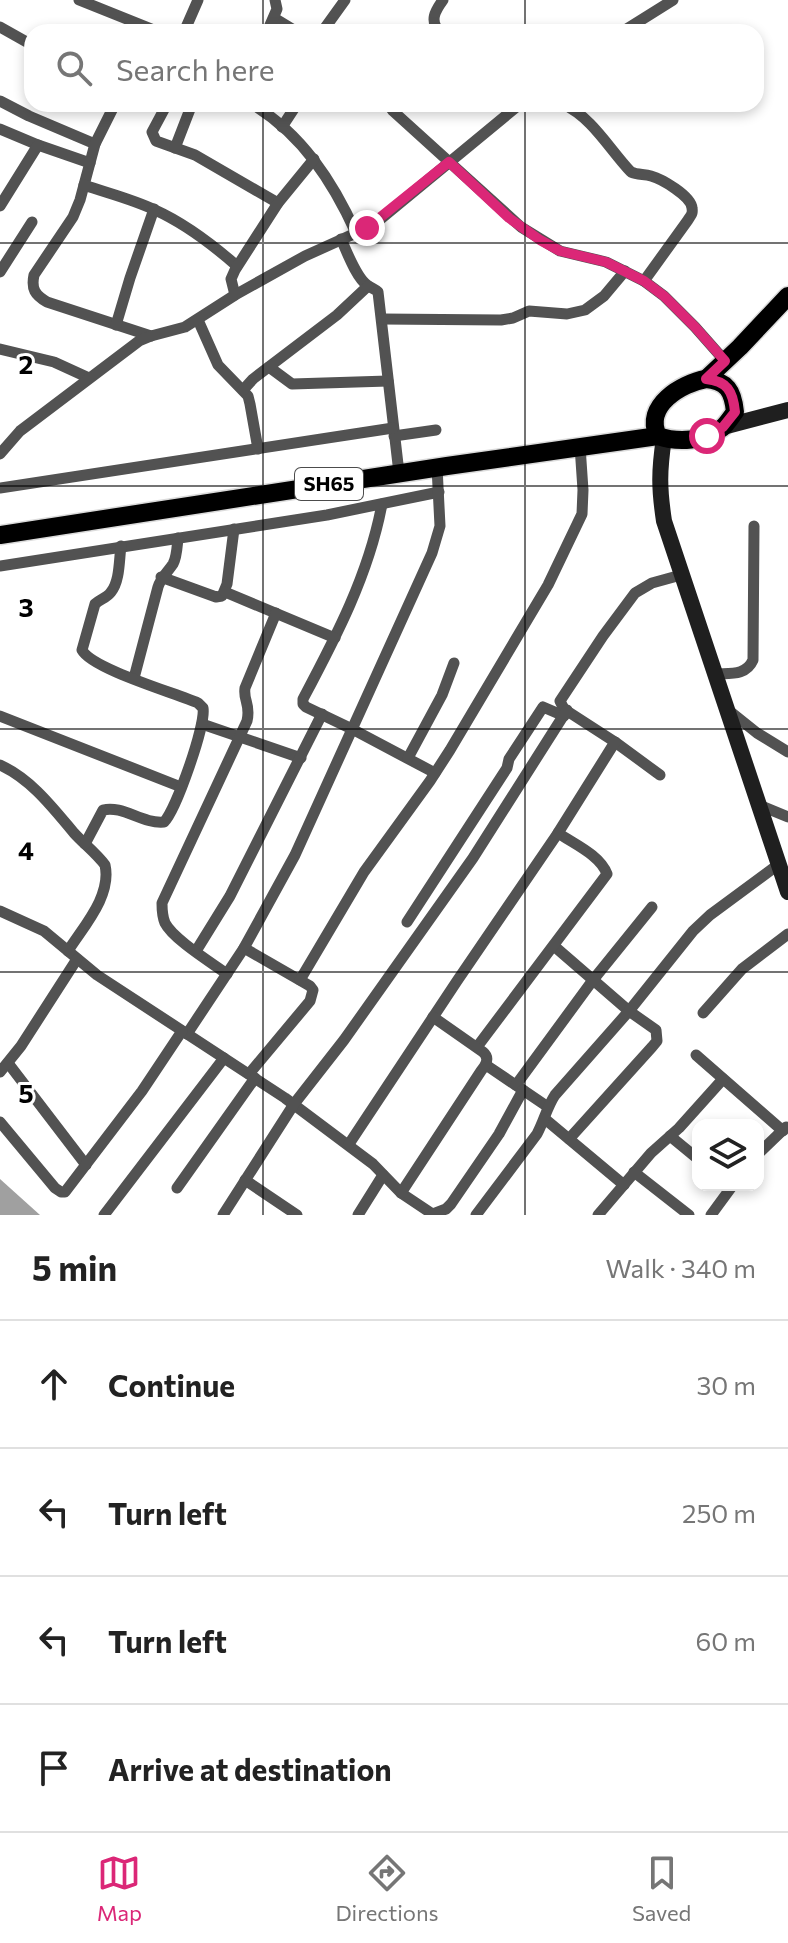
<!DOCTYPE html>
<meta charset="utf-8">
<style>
:root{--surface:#fff;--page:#f6f6f6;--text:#222;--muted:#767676;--line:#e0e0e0;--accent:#db2777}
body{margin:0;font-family:Commissioner,sans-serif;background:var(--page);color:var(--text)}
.controls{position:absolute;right:24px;bottom:24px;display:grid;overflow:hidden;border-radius:16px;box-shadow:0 4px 12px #0003}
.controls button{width:72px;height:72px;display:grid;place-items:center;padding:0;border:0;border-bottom:2px solid var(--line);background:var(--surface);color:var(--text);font:40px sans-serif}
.stop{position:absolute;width:24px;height:24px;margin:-18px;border:6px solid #db2777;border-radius:50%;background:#fff}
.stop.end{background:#db2777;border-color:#fff;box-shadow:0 2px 8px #0008}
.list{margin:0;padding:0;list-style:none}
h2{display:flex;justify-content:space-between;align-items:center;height:104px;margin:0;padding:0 32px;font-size:34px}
h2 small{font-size:26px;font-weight:400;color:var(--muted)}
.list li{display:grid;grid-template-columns:52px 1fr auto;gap:24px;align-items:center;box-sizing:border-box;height:128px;padding:0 32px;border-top:2px solid var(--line)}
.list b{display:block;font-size:30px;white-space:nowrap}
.list em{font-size:26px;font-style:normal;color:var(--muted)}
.icon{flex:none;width:44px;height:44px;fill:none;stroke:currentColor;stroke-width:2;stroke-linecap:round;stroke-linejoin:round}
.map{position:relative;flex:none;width:788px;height:1215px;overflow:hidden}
.search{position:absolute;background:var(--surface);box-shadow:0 4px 12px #0003;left:24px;right:24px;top:24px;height:88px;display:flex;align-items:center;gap:20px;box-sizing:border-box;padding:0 28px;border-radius:24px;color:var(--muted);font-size:30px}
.sheet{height:616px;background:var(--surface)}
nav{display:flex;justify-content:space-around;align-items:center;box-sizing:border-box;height:112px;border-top:2px solid var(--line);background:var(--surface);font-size:22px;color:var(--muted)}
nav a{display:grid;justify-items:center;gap:4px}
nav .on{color:var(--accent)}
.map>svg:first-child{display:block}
.water{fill:#a0a0a0}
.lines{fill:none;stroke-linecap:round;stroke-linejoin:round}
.primary-casing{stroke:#dbdbdb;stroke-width:21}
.street{stroke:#525252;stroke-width:11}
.secondary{stroke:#1f1f1f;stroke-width:16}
.primary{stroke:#000;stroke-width:18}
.route{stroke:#db2777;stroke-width:10}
.grid{fill:none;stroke:#000;stroke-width:2;stroke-opacity:0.55}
.labels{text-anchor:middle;stroke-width:6;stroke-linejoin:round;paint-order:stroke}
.shield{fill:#fff;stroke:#4c4c4c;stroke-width:2}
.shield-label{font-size:20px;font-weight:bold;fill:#000}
.grid-label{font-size:26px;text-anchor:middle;font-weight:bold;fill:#000;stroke:#fff;stroke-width:6;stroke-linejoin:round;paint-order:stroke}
</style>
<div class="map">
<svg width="788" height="1215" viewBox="0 0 788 1215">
<rect width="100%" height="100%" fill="#fff"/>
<!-- water -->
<path class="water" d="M 0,1179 L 40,1215 L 0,1215 Z"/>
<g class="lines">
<!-- primary casing -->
<g class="primary-casing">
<g id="primary">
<path d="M 706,379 C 727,381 733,391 735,412 C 731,417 727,424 722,428 C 705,441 678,443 658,436 C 643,406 682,383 706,379 Z"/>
<path d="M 706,379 L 740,347 L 788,296"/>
<path d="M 0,535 L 447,466 L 658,436"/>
</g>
</g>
<!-- street -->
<g class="street">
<path d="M 79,0 L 159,32"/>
<path d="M 274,18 L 297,32"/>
<path d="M 0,27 L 32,45"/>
<path d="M 184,32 L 198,0"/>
<path d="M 267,32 L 277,9 L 275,0"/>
<path d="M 322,32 L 345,0"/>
<path d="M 440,32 C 429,21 435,11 443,0"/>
<path d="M 622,32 L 673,0"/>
<path d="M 0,101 L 29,116 L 95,144"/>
<path d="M 115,104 L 95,144 L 80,200 L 73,217 L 34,275 C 31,289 35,295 47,302 L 151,336"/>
<path d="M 167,104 L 152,132 L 156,141 L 195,155 L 278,203"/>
<path d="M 252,104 C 302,134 333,182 356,233"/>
<path d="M 388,104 L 393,111 L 521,227 L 560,251 L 606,262 L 644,281 L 664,296 L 695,327 L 725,361"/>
<path d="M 563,104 C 593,118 609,149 631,172 C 637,175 644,174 651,176 C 662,179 691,196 692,208 C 693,214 691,215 688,220 L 644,281"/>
<path d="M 282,127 L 297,104"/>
<path d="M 0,129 L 38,145 L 90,163"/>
<path d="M 175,148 L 192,104"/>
<path d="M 84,185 C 107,193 132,199 155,210 C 184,223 213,245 237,266"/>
<path d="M 0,206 L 38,145"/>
<path d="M 341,239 C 347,252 356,277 367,285 C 371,288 375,289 378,292 L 399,473"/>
<path d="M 0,272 L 32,222"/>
<path d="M 235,295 L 231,279 L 235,270 L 278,203 L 314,159"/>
<path d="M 382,319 L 501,320 L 513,318 L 529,311 L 567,314 L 585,310 L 604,296 L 625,271"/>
<path d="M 198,320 L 218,365 L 248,396 L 250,404 L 258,449"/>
<path d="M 116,325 L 130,278 L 154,209"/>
<path d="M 0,349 L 54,362 L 89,378"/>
<path d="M 269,367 L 292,384 L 388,381"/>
<path d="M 243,390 L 253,379 L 337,315 L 368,286"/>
<path d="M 394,436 L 436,430"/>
<path d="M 0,454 L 20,431 L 139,341 L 151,336 L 185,327 L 235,295 L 305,256 L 367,228 L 377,222 L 520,104"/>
<path d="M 0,488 L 393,428"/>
<path d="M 382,504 C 369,574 336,637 303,699 L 303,704 L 306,707 L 352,729 L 435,773"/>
<path d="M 0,566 L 327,515 L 439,492"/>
<path d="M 161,577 L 216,597 L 222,596 L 227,584 L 234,529"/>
<path d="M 225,592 L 335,638"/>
<path d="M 715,674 C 730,673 746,676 753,660 L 754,526"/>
<path d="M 134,678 L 158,587 C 161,577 167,573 173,564 C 177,557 177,547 178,538"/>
<path d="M 727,709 L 757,733 L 788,752"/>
<path d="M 0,716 L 181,787"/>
<path d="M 202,724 L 301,758"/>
<path d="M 408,758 L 442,695 L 454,663"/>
<path d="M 0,765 C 31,779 53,808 74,833 C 84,844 96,853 105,865 C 112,896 83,927 68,951"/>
<path d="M 660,775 L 615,742 L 564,709 L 560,701 L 603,636 L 635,593 L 652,583 L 681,575"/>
<path d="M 759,805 L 788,817"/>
<path d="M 85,844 L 103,810 C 123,805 142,824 164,822 C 176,810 206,725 203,708 L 198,703 C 175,693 92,669 82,650 L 95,604 C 100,599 107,598 111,592 C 120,581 119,560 121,546"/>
<path d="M 0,911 L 44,931 L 97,975 L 285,1098 L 373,1164 L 401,1193 L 434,1215"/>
<path d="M 407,922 L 507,768 L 509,759 L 543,707 L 564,716"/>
<path d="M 554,946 L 629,1011 L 656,1030 L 657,1041 L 652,1047 L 569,1139"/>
<path d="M 244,948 L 310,986 L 313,990 L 310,1001 L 249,1074"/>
<path d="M 196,951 L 230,896 L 322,714"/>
<path d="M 227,974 C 212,963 173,939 165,923 C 162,916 162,910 162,903 L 247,721 C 251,704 243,701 245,688 L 276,613"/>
<path d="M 300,980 L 364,872 L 430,781 L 450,750 L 548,585 L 582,514 L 583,490 L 580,446"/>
<path d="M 703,1013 L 742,969 L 788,934"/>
<path d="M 187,1034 L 244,948 L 295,855 L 432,553 L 440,526 L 437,467"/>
<path d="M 477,1047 L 607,874 C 600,855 574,844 558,833"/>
<path d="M 696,1055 L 783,1131"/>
<path d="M 8,1063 L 86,1165"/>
<path d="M 486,1065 L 548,1107"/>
<path d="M 0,1072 L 21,1046 L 77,959"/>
<path d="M 516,1085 L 593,980 L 652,907"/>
<path d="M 545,1119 L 624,1185"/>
<path d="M 0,1122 L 55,1188 L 61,1192 L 65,1192 L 142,1091 L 182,1031"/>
<path d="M 670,1136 L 698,1159"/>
<path d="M 349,1144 L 457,981 L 558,833 L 615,742"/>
<path d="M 758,1154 L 786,1127"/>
<path d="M 634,1172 L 689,1215"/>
<path d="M 245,1180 L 297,1215"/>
<path d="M 177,1188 L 255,1078"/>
<path d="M 401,1193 L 481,1071 C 486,1065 490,1058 483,1052 L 433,1017"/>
<path d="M 433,1214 L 446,1209 L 451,1204 L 499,1134 L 523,1090"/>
<path d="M 104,1215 L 224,1058"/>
<path d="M 223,1215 L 294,1104 L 344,1040 L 473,858 L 567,710"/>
<path d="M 358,1215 L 383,1175"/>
<path d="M 476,1215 L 537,1134 C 544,1121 547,1107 555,1095 L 629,1011 L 693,931 L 710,915 L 779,864"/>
<path d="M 598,1215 L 651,1153 L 679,1128 L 723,1079"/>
<path d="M 711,1215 L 733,1185"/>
</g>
<!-- secondary -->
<g class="secondary">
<path d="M 723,427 L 788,410"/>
<path d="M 664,438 C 659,471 659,488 664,521 L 788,892"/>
</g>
<!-- primary -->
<use href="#primary" class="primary"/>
</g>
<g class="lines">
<!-- route -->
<path class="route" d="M 367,228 L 449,162 L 509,218 L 540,240 L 560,251 L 606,262 L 644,281 L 664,296 L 695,327 L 725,361 L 706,379 C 727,381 733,391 735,412 L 723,427 L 707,436"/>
</g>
<!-- grid -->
<path class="grid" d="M 263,0 L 263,32M 525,0 L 525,32M 263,104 L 263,1215M 525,104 L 525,1215M 0,243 L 788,243M 0,486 L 788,486M 0,729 L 788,729M 0,972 L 788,972"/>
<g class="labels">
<!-- shield labels -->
<rect class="shield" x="295" y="468" width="68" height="32" rx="6"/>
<g class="shield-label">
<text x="329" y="491">SH65</text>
</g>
</g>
<g class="grid-label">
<text x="26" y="374">2</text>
<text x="26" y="617">3</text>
<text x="26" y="860">4</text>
<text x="26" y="1103">5</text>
</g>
</svg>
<div class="controls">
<button><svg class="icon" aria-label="layers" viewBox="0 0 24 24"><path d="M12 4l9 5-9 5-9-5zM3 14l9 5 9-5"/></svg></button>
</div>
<div class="stop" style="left:707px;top:436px"></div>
<div class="stop end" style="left:367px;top:228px"></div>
<div class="search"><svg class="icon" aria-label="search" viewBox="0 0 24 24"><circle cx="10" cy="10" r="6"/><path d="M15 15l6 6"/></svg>Search here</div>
</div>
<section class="sheet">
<h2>5 min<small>Walk · 340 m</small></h2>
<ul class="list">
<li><svg class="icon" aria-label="ahead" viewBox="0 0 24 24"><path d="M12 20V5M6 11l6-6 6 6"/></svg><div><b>Continue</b></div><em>30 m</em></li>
<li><svg class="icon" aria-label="left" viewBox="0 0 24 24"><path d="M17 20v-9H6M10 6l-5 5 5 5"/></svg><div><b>Turn left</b></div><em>250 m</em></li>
<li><svg class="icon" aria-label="left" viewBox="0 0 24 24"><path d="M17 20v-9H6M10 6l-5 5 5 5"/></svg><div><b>Turn left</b></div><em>60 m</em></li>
<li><svg class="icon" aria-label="arrive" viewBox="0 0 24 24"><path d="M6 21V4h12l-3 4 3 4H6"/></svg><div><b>Arrive at destination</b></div></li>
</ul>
</section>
<nav>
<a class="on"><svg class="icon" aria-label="map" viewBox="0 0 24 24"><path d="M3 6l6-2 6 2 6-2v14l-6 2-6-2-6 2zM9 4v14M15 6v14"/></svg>Map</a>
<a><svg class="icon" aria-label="directions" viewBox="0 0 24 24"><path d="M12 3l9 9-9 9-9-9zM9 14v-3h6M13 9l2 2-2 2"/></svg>Directions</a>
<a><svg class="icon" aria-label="saved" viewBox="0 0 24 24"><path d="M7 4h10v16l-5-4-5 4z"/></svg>Saved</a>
</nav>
